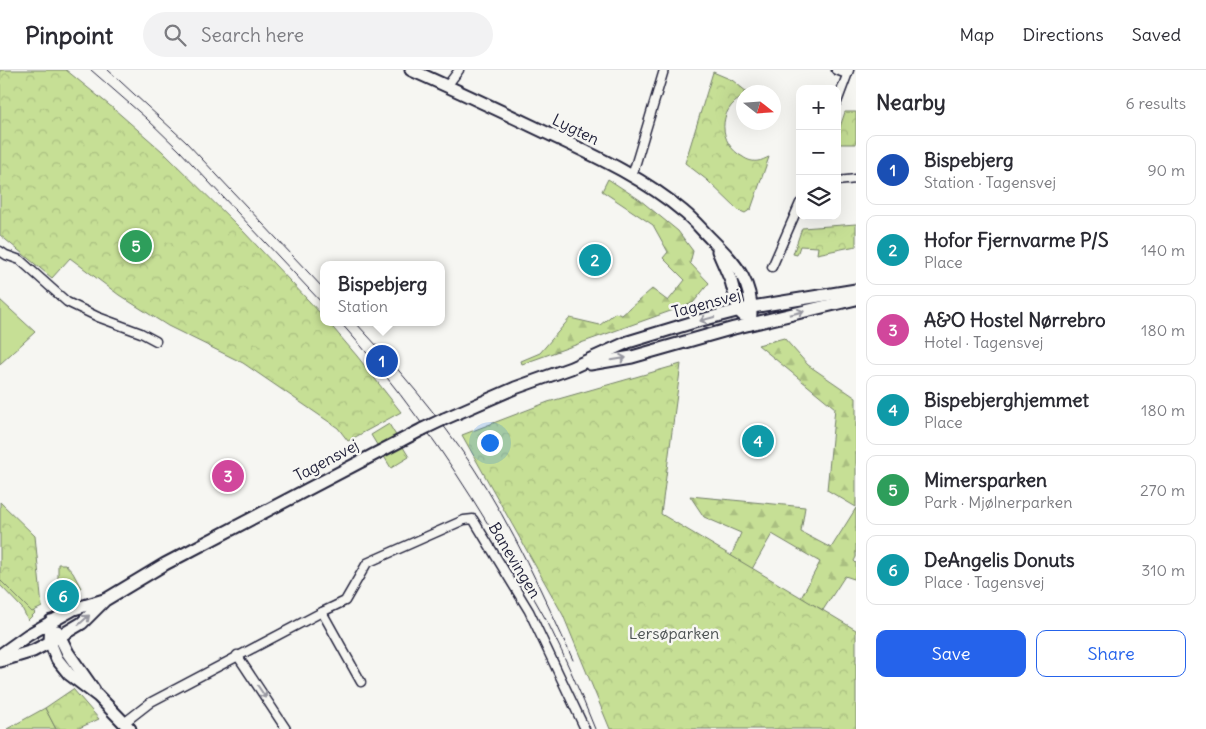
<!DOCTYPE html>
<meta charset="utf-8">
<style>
:root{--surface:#fff;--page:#f2f2f3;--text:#2b2b33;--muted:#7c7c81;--line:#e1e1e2;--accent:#2563eb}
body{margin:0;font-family:Delius,sans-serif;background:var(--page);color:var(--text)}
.controls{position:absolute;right:15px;top:15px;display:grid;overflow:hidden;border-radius:10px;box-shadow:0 5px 20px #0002}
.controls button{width:45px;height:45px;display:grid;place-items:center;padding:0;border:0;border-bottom:1px solid var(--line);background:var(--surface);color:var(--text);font:25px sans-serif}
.compass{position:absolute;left:736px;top:15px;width:45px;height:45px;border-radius:50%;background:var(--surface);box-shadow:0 5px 20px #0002;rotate:107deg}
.you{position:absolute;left:489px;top:372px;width:18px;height:18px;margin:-12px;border:4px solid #fff;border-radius:50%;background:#1a73e8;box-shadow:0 0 0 8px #1a73e833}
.badge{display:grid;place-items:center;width:32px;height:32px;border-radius:50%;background:var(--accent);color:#fff;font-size:16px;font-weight:700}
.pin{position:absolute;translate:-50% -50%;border:2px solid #fff;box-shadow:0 1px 5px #0006}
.popup{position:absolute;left:320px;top:191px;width:125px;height:65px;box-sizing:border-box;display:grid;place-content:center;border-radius:10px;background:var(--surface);filter:drop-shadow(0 1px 4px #0005);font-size:16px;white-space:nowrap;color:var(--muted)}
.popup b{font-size:19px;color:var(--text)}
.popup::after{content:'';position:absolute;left:50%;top:100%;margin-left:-10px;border:10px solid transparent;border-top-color:var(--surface)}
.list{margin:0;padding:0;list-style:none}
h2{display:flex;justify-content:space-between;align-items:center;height:65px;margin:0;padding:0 20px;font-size:21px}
h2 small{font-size:16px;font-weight:400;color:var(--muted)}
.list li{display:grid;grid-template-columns:32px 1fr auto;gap:15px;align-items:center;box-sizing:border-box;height:70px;margin:0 10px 10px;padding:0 10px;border:1px solid var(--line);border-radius:10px}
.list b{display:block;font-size:19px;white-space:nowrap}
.list p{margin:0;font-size:16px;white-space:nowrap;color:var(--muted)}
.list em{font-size:16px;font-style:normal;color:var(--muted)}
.actions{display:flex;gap:10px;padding:15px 20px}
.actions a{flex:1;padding:11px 0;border:1px solid var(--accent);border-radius:10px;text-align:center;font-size:18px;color:var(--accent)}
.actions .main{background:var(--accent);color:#fff}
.icon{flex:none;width:28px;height:28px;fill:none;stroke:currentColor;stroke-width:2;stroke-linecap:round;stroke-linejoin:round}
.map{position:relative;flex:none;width:856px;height:659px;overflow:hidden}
header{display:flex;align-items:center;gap:30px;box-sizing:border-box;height:70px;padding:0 25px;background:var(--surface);border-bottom:1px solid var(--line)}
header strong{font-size:24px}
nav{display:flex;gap:28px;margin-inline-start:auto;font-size:18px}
.search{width:350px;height:45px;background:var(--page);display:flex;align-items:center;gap:12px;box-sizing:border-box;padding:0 18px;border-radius:28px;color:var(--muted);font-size:19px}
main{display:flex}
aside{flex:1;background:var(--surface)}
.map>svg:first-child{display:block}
.green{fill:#c6df95;stroke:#748068}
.forest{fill:url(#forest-firs);stroke:#748068}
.park{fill:url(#park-crowns);stroke:#748068}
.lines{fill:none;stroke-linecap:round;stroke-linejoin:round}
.street-casing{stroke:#22223b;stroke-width:11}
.secondary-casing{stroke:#22223b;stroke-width:15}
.street{stroke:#f6f6f2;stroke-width:8}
.secondary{stroke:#f6f6f2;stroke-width:11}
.tram{stroke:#22223b;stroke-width:1}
.secondary-bridge-casing{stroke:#22223b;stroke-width:15;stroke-linecap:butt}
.secondary-bridge{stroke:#f6f6f2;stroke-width:11}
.oneway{stroke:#9797a0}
.labels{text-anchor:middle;stroke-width:5;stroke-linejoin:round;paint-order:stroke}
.street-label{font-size:16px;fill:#22223b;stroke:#f6f6f2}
.park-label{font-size:16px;fill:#4b5152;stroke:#f6f6f2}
</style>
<header>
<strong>Pinpoint</strong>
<div class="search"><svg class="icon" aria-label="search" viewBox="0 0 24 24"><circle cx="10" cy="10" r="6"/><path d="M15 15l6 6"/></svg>Search here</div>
<nav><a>Map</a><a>Directions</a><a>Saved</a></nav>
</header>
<main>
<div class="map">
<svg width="856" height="659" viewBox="0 0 856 659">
<defs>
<pattern id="forest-firs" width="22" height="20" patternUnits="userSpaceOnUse" patternTransform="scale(1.25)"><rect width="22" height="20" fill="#c6df95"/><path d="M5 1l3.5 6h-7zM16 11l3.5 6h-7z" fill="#aabf81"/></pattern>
<pattern id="park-crowns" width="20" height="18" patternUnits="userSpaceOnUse" patternTransform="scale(1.25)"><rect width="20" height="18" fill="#c6df95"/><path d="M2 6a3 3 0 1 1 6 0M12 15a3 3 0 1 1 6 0" fill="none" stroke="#aabf81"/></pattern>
</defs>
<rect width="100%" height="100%" fill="#f6f6f2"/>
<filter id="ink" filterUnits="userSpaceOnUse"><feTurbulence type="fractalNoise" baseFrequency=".02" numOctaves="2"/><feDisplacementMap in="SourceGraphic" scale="10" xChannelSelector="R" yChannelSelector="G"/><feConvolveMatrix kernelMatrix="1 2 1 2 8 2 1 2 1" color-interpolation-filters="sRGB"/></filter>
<g filter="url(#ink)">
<!-- green -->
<g class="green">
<path d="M 0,230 L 35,262 L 0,294 Z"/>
<path d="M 389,354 L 409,387 L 391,398 L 371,365 Z"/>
<path d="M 58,494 L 65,494 L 73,503 L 81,518 L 64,527 L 58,513 Z"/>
<path d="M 0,503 L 35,543 L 28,550 L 22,538 L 0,515 Z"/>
<path d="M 45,638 L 56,659 L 7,659 Z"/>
</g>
<!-- forest -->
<g class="forest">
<path d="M 608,109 L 640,130 L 678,161 L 693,181 L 690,193 L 709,213 L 693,233 L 522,294 L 521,291 L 540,283 L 570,248 L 600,255 L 615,243 L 622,245 L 652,219 L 668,231 L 685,210 L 663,188 L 668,182 L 653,155 L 602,121 Z"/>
<path d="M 784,268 L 808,295 L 856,328 L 856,437 L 827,420 L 835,338 L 758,275 Z"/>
<path d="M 690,426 L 805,437 L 801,462 L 831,478 L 856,438 L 856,487 L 854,491 L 856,493 L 856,504 L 854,509 L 845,506 L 823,540 L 801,528 L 820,492 L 772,464 L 752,499 L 731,486 L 741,463 L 704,447 Z"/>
</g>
<!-- park -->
<g class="park">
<path d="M 0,0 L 66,0 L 114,39 L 162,81 L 243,161 L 323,246 L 323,252 L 328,252 L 357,286 L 401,342 L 348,371 L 338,358 L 243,293 L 168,256 L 119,225 L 70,188 L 52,208 L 0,165 Z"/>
<path d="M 713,2 L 732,10 L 747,22 L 744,22 L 743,27 C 717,39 718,74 743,87 C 747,90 753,92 758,91 C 761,91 766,88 769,87 L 751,139 L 745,143 L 738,140 L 707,110 L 685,93 Z"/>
<path d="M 845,42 L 856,42 L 856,74 L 837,74 L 837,66 Z"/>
<path d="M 856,154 L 856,176 L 817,184 L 818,177 L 800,176 L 797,185 L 793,184 L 802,158 Z"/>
<path d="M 681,294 L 661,444 L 856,560 L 856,659 L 610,659 L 563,545 L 462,365 L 548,332 Z"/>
<path d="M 0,432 L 35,466 L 42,537 L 32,542 L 0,510 Z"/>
<path d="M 73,619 L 99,649 L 77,659 L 56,659 L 45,638 Z"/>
</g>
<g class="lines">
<!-- street casing -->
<g class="street-casing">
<g id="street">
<path d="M 836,0 L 847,4"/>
<path d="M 447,16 L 459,0"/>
<path d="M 837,32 L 849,0"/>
<path d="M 632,106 L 664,0"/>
<path d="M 837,111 L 856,109"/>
<path d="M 0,181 L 6,185 L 20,190 L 67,232 L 98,247 L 141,263 L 156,271"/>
<path d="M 772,197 L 800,133"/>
<path d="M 322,542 L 361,612"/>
<path d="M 237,585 L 286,659"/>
<path d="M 124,653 L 151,632 L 322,542 L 345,531 L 367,493 L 464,450 L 473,449 L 529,541 L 585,659"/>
</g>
</g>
<!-- secondary casing -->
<g class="secondary-casing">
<g id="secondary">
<path d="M 411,0 C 452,18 492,37 532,56 C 584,81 639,104 684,142 C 694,150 702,160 711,169 C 737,195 756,215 750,254"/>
<path d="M 718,181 L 731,211 L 739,241 L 743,245"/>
<path d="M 590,294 L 632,287 L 734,258 L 856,229"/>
<path d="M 444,349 L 515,318 L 571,298 L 628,272 L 694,252 L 752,237 L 856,220"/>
<path d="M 51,551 L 50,572 L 57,589 L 69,604 L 98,626 L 130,659"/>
<path d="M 57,561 L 68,583 L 94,620"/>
<path d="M 0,585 L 28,565 L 74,539 L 104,530"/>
<path d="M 0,591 L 33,581 L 50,572 L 82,553 L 105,530 L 165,494 L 423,359"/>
</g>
</g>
<!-- street -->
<use href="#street" class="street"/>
<!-- secondary -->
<use href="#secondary" class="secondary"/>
<!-- tram -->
<g class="tram">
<path d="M 91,0 L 146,48 L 179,80 L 323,234"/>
<path d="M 108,0 L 186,72 L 323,218"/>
<path d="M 340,252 C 396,314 445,383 488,454 C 509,488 530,520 549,555 C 566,589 581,624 595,659"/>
<path d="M 355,252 C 398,298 438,345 473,397 C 513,458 543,524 573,590"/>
</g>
<!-- secondary-bridge casing -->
<g class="secondary-bridge-casing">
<path id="secondary-bridge" d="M 423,359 L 444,349"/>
</g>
<!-- secondary-bridge -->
<use href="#secondary-bridge" class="secondary-bridge"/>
</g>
<!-- one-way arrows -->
<defs><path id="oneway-shaft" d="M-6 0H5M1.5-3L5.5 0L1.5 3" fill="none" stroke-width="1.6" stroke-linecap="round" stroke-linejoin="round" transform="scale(1.25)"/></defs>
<g class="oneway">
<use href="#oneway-shaft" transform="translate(797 243) rotate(-13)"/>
<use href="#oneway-shaft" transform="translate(707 249) rotate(165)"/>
<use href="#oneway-shaft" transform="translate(619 289) rotate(-10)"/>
<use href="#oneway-shaft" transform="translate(84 550) rotate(-42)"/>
<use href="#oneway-shaft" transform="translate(262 622) rotate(56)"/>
</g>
</g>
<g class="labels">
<!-- street labels -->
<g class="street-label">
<text transform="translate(576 59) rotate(26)" y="6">Lygten</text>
<text transform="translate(706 233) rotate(-15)" y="6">Tagensvej</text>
<text transform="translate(326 390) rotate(-28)" y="6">Tagensvej</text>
<text transform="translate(515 490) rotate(59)" y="6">Banevingen</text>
</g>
<!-- park labels -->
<g class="park-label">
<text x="674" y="569">Lersøparken</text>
</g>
</g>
</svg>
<div class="controls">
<button>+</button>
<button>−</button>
<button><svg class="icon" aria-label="layers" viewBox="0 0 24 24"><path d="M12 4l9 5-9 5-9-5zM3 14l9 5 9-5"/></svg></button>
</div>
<svg class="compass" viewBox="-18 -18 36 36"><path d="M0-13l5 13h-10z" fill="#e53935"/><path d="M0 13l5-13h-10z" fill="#7c7c81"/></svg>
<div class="you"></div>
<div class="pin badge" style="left:382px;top:291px;background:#1a4fb4">1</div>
<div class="popup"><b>Bispebjerg</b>Station</div>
<div class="pin badge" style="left:595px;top:190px;background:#0f9aa8">2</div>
<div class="pin badge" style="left:228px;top:406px;background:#d1479c">3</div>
<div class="pin badge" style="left:758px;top:371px;background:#0f9aa8">4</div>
<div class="pin badge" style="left:136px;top:176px;background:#2e9e5b">5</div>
<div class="pin badge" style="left:63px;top:526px;background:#0f9aa8">6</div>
</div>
<aside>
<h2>Nearby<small>6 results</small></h2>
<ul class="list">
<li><span class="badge" style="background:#1a4fb4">1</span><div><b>Bispebjerg</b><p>Station · Tagensvej</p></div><em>90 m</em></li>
<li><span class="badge" style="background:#0f9aa8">2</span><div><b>Hofor Fjernvarme P/S</b><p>Place</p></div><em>140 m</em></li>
<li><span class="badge" style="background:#d1479c">3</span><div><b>A&amp;O Hostel Nørrebro</b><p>Hotel · Tagensvej</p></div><em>180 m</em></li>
<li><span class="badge" style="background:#0f9aa8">4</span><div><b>Bispebjerghjemmet</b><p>Place</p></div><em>180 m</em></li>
<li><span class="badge" style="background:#2e9e5b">5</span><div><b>Mimersparken</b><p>Park · Mjølnerparken</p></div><em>270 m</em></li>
<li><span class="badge" style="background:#0f9aa8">6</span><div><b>DeAngelis Donuts</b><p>Place · Tagensvej</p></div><em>310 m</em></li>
</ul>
<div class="actions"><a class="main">Save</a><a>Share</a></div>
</aside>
</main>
